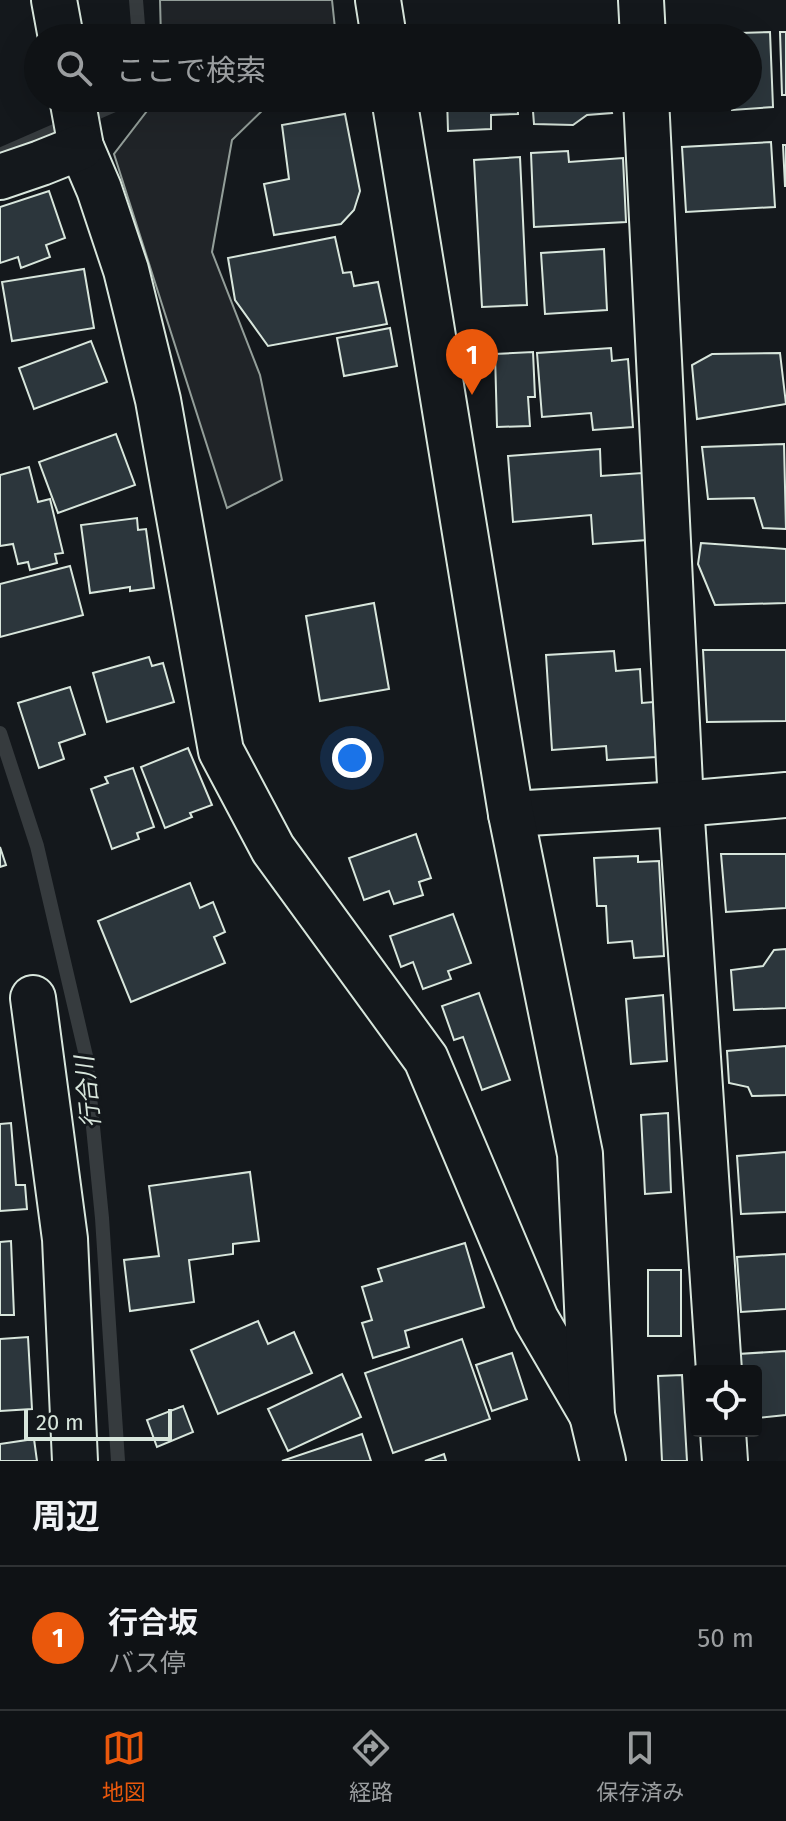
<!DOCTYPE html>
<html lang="ja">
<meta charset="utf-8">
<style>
:root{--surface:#0f1215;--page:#1d2022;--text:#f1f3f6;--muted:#9b9ea0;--line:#2f3234;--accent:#ea580c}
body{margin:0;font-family:"Fira Sans","Noto Sans JP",sans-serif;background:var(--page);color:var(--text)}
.controls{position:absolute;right:24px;bottom:24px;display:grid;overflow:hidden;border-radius:8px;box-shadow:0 8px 32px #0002}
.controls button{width:72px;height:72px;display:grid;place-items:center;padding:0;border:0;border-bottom:2px solid var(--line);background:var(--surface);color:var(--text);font:40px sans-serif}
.scale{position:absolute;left:24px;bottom:20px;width:148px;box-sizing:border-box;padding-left:8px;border:4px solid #d8e6dc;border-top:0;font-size:22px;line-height:28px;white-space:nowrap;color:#d8e6dc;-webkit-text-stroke:6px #14181c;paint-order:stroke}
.you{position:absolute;left:352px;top:758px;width:28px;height:28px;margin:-20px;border:6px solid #fff;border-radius:50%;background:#1a73e8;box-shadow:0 0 0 12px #1a73e833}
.badge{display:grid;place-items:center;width:52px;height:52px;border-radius:50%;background:var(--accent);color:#fff;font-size:26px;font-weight:700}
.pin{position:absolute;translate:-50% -66px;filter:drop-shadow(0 2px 4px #0008)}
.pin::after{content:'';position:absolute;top:42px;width:28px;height:24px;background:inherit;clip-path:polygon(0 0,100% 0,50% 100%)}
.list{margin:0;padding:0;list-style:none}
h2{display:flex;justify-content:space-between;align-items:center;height:104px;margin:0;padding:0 32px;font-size:34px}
h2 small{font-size:26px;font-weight:400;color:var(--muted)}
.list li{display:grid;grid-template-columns:52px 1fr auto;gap:24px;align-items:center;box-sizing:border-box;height:144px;padding:0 32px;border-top:2px solid var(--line)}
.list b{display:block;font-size:30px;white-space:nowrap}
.list p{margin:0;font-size:26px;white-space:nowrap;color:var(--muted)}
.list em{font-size:26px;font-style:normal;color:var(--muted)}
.icon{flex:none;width:44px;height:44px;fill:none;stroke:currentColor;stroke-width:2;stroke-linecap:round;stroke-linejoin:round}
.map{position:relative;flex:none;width:786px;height:1461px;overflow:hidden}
.search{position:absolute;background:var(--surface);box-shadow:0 8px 32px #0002;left:24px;right:24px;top:24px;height:88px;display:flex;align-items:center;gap:20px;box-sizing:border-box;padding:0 28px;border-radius:44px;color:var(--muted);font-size:30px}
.sheet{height:248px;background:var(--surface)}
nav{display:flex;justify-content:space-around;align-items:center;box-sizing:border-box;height:112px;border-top:2px solid var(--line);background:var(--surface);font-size:22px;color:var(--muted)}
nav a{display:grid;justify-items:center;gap:4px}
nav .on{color:var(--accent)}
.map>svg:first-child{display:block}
.grass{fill:#202428;stroke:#939e99;stroke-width:2}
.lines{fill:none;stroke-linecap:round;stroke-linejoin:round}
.stream{stroke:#363b3e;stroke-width:14}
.building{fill:#2c363c;stroke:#d8e6dc;stroke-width:2}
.minor-casing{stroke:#d8e6dc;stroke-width:48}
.tertiary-casing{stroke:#d8e6dc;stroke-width:48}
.minor{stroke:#14181c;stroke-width:44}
.tertiary{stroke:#14181c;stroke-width:44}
.labels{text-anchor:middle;stroke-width:6;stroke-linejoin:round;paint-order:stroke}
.water-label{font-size:24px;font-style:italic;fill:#d8e6dc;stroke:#14181c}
</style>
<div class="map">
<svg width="786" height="1461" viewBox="0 0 786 1461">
<rect width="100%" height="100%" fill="#14181c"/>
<!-- grass -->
<g class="grass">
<path d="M 160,0 L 332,0 L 336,38 L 161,38 Z"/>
<path d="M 157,98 L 303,98 L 268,105 L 232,140 L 212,252 L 260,375 L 282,480 L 227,508 L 114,154 Z"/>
</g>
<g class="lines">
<!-- stream -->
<g class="stream">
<path d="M 136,0 L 139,38"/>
<path d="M 0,155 L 121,102 L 124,98"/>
<path d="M 0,733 L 37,846 L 86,1056 L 102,1218 L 118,1461"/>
</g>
</g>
<!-- building -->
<g class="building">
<path d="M 770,32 L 773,107 L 732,110 L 730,98 L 748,98 L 748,38 L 671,38 L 671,35 Z"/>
<path d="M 780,32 L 786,32 L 786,95 L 782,95 Z"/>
<path d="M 447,98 L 517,98 L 518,114 L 491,115 L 491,129 L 448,131 Z"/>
<path d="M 532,98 L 608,98 L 612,113 L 587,115 L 573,125 L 534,124 Z"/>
<path d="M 345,114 L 360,191 L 354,210 L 341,224 L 274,235 L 264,184 L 289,179 L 282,125 Z"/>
<path d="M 771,142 L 775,207 L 686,212 L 682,147 Z"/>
<path d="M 783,145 L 786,145 L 786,186 L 785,186 Z"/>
<path d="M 568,151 L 569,162 L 623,158 L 626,222 L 534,227 L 531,153 Z"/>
<path d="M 520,157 L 527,305 L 482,307 L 474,160 Z"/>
<path d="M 49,191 L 65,238 L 46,245 L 50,257 L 21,268 L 18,257 L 0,263 L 0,207 Z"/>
<path d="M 335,237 L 343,273 L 351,272 L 354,286 L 378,282 L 387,324 L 268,346 L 235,300 L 228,258 Z"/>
<path d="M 604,249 L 607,310 L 545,314 L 541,253 Z"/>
<path d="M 84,269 L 94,328 L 12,341 L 2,282 Z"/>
<path d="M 390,328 L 397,366 L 344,376 L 337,338 Z"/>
<path d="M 91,341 L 107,382 L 34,409 L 19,368 Z"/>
<path d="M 611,348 L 612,361 L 628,359 L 633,427 L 593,430 L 591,413 L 542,417 L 537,353 Z"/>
<path d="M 533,352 L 535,397 L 528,397 L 530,426 L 497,427 L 495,354 Z"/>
<path d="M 780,353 L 786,404 L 697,419 L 692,365 L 712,354 Z"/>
<path d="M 116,434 L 135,485 L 58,513 L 39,462 Z"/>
<path d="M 784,444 L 786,529 L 763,528 L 754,498 L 708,499 L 702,447 Z"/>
<path d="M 600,449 L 601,476 L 642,473 L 647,540 L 593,544 L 591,515 L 513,522 L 508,456 Z"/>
<path d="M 29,467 L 38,502 L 50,499 L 63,553 L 55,554 L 57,563 L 30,570 L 28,562 L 18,564 L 13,544 L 0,546 L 0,475 Z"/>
<path d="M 137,518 L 138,530 L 146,529 L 154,588 L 130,591 L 130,587 L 90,593 L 81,525 Z"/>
<path d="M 701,543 L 786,549 L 786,603 L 715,605 L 698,564 Z"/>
<path d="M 70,566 L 83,615 L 0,637 L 0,584 Z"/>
<path d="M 374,603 L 389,689 L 320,701 L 306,616 Z"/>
<path d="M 703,650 L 786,650 L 786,721 L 707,722 Z"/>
<path d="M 614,651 L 616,671 L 640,669 L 642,703 L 653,702 L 656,757 L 607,760 L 606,746 L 552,750 L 546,655 Z"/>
<path d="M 149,657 L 152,666 L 163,663 L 174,702 L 107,722 L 93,673 Z"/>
<path d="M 70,687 L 85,734 L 59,743 L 64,759 L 39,768 L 18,703 Z"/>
<path d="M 188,748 L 212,805 L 190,813 L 192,817 L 165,828 L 141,767 Z"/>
<path d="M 133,768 L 154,827 L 137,833 L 139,839 L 112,849 L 91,789 L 108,783 L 105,777 Z"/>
<path d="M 416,834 L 431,878 L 419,882 L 423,895 L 394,904 L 389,891 L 364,900 L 349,858 Z"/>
<path d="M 0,847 L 6,865 L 0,867 Z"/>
<path d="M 721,854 L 786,854 L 786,908 L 726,912 Z"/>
<path d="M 638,856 L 638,862 L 659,861 L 664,956 L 634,958 L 632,941 L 608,943 L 606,906 L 597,906 L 594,858 Z"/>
<path d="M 190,883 L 200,908 L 213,902 L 225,932 L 214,937 L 225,963 L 131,1002 L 98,921 Z"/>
<path d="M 453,914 L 471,963 L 448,971 L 451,979 L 423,989 L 413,962 L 401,967 L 390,936 Z"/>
<path d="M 786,949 L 786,1008 L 734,1010 L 731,970 L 763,966 L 774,950 Z"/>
<path d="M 479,993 L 510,1080 L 482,1090 L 463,1037 L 454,1040 L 442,1006 Z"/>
<path d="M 663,995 L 667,1061 L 631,1064 L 626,999 Z"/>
<path d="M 786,1046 L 786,1095 L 752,1096 L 748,1087 L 729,1083 L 727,1051 Z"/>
<path d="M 668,1113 L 671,1192 L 645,1194 L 641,1115 Z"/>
<path d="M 11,1123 L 16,1185 L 25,1185 L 27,1209 L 0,1211 L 0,1124 Z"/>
<path d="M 786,1152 L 786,1212 L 741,1214 L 737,1156 Z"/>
<path d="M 250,1172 L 259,1241 L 233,1244 L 233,1254 L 189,1260 L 194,1302 L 130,1311 L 124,1260 L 159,1256 L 149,1186 Z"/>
<path d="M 11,1241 L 14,1315 L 0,1315 L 0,1242 Z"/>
<path d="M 465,1243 L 484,1307 L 405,1331 L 409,1347 L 373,1358 L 362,1323 L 372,1320 L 362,1287 L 382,1281 L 378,1269 Z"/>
<path d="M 786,1254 L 786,1309 L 741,1312 L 737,1257 Z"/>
<rect x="648" y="1270" width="33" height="66"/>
<path d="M 258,1321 L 268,1344 L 294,1332 L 312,1373 L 218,1414 L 191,1350 Z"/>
<path d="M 28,1337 L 32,1409 L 0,1411 L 0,1339 Z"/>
<path d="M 462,1339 L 490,1419 L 393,1453 L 365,1373 Z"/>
<path d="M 786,1351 L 786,1415 L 756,1418 L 756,1371 L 739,1371 L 738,1354 Z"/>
<path d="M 512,1353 L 527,1399 L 492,1411 L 476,1365 Z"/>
<path d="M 342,1374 L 361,1417 L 288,1451 L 268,1409 Z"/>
<path d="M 682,1375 L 687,1461 L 662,1461 L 658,1376 Z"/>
<path d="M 183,1406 L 193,1432 L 157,1447 L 147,1420 Z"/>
<path d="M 362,1434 L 371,1461 L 282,1461 Z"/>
<path d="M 34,1439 L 37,1461 L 0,1461 L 0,1444 Z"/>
<path d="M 444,1454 L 446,1461 L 425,1461 Z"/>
</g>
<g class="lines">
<!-- minor casing -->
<g class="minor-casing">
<g id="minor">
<path d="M 54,0 L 61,38"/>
<path d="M 641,0 L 643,38"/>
<path d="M 72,98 L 81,147 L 99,189 L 126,270 L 158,400 L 221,751 L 273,849 L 426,1059 L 536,1319 L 592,1415"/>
<path d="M 646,98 L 681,804 L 719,1371"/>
<path d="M 0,177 L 41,163 L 81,147"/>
<path d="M 511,814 L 681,804 L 786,795"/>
<path d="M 33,998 L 65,1239 L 75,1461"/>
<path d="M 723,1431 L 725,1461"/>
</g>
</g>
<!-- tertiary casing -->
<g class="tertiary-casing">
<g id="tertiary">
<path d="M 378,0 L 384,38"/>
<path d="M 394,98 L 511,814 L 580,1154 L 592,1415 L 603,1461"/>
</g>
</g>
<!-- minor -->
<use href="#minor" class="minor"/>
<!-- tertiary -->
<use href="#tertiary" class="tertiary"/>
</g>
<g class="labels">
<!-- water labels -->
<g class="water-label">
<text transform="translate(88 1092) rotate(-96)" y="8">行合川</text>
</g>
</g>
</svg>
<div class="controls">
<button><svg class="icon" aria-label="locate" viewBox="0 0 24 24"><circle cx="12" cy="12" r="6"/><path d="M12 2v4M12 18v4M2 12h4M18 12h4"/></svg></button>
</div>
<div class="scale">20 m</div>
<div class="you"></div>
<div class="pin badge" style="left:472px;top:395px">1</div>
<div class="search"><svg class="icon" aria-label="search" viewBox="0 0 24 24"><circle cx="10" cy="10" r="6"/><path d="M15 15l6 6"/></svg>ここで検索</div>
</div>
<section class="sheet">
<h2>周辺<small></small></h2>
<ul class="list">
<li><span class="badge">1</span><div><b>行合坂</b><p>バス停</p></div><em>50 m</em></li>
</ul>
</section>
<nav>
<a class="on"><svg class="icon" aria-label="map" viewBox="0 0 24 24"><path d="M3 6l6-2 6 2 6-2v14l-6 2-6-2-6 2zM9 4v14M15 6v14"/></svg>地図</a>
<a><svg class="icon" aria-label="directions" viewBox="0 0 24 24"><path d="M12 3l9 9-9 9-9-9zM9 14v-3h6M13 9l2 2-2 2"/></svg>経路</a>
<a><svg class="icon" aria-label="saved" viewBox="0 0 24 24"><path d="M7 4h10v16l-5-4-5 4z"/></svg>保存済み</a>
</nav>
